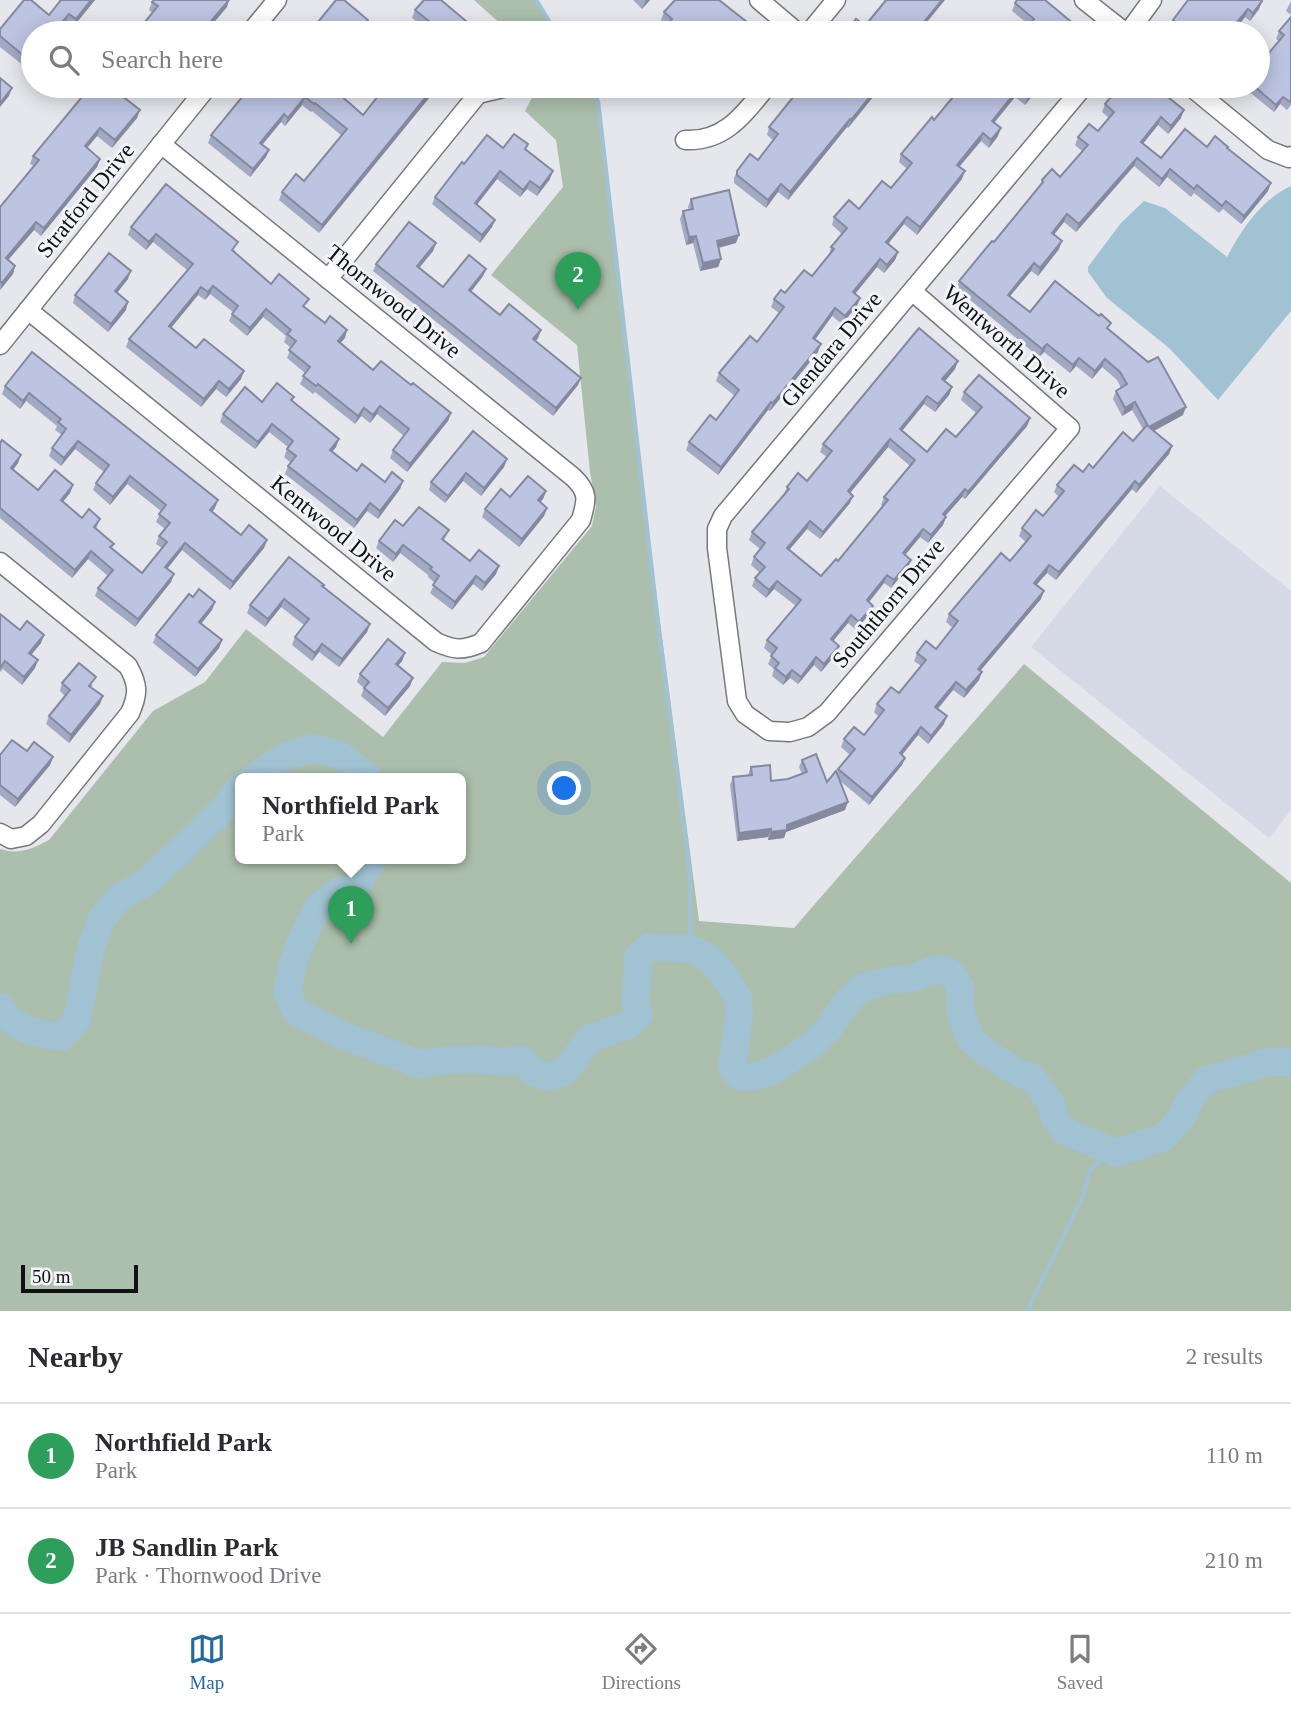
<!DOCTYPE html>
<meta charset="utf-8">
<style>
:root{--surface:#fff;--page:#f7f7f7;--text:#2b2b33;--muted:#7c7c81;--line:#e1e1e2;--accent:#256a9f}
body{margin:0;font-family:"Times New Roman",serif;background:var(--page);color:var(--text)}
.scale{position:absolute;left:21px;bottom:18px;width:117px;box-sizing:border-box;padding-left:7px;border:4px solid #101113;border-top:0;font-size:19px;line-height:24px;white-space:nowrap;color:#101113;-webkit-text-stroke:5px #f2f4fa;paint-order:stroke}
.you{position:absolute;left:565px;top:789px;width:24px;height:24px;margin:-18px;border:5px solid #fff;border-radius:50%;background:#1a73e8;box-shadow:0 0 0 10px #1a73e833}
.badge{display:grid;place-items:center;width:46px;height:46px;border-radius:50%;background:var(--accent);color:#fff;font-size:23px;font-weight:700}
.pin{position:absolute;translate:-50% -58px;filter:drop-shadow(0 2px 4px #0008)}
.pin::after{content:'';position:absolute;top:37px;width:24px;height:21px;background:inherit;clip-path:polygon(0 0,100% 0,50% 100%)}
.popup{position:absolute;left:235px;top:773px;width:231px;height:91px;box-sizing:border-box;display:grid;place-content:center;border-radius:10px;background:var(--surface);filter:drop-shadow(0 2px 5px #0005);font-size:23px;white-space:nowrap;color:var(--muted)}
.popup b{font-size:26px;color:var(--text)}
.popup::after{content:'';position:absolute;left:50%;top:100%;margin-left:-14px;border:14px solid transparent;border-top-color:var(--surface)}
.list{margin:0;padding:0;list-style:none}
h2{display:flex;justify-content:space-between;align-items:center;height:91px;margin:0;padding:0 28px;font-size:30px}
h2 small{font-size:23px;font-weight:400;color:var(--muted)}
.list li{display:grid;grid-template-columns:46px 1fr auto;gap:21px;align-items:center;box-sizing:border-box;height:105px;padding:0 28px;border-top:2px solid var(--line)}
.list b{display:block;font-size:26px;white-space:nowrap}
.list p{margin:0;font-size:23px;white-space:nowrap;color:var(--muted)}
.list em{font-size:23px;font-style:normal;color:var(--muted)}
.icon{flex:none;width:38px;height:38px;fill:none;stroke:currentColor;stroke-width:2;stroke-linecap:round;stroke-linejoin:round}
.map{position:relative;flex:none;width:1291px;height:1311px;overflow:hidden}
.search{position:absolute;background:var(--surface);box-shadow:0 4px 18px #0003;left:21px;right:21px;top:21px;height:77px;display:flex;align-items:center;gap:18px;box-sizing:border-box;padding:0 24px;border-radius:38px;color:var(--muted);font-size:26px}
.sheet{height:301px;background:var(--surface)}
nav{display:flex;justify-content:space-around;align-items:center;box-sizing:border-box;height:98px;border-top:2px solid var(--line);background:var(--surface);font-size:19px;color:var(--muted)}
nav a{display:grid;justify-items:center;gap:4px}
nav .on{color:var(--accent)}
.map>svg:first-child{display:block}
.built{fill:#d6dae7}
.green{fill:#acbeac;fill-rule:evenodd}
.water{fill:#a0c2d2}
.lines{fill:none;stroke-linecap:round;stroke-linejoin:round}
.stream{stroke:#a0c2d2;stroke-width:4.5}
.river{stroke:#a0c2d2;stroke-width:28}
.minor-casing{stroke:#76787e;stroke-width:21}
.minor{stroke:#fff;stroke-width:18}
.wall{fill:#a2a9c2;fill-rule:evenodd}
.shaded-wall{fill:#84899e}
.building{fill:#bcc4e2;stroke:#84899e;stroke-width:2;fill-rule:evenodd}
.labels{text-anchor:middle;stroke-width:6;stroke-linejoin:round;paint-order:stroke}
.street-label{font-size:23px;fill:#101113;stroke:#f2f4fa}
</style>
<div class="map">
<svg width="1291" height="1311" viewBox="0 0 1291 1311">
<rect width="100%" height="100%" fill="#e5e7ed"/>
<!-- built -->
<path class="built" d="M 1160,486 L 1291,591 L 1291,810 L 1269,838 L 1031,647 Z"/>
<!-- green -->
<g class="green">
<path d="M 474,0 L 536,0 L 556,33 L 503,33 L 503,26 Z"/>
<path d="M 533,86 L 589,86 L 598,102 L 639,460 L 699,921 L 794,928 L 1024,664 L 1291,883 L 1291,1311 L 0,1311 L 0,849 C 18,855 32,849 49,840 L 153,711 L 205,682 L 246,629 L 383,737 L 442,662 L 465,663 L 484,657 L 592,526 L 596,506 L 590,472 L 577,345 L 491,275 L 563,187 L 556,140 L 525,111 L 534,94 ZM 241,778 L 461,778 L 461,858 L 241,858 Z"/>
</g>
<!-- water -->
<path class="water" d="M 1291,186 L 1291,311 L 1218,400 L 1169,348 L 1107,298 L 1088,272 L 1088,267 L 1121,223 L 1144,201 L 1165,208 L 1227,257 C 1242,229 1261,200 1291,186 Z"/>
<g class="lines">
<!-- stream -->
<g class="stream">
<path d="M 536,0 L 556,33"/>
<path d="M 589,86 L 598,102 L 657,616 L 690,874 L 690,949"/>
<path d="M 1027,1311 L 1082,1198 L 1090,1170 L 1107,1155 L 1116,1153"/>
</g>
<!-- river -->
<g class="river">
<path d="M 253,778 L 285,756 L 313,748 L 340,755 L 369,778"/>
<path d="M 374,858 L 354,889 L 339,891 L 317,908 L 305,933 L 293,962 L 287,992 L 296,1012 L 342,1035 L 419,1064 L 450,1060 L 480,1059 L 504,1062 L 522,1059 L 534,1072 L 548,1077 L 565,1071 L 590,1038 L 629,1025 L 639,1015 L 635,994 L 638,975 L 637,958 L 649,947 L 690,949 L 710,958 L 726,978 L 738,998 L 739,1016 L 732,1068 L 740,1077 L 750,1077 L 772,1071 L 808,1048 L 829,1028 L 847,1001 L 862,987 L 887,981 L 916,977 L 929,971 L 944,969 L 953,975 L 960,987 L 961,1014 L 971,1040 L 993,1057 L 1017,1072 L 1031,1077 L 1041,1089 L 1050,1102 L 1055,1118 L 1065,1131 L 1116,1153 L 1164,1137 L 1181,1118 L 1190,1099 L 1207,1080 L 1268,1062 L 1291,1062"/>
<path d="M 0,1007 C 17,1031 33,1033 61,1037 L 77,1020 L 91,947 L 102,918 L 119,897 L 145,883 L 176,855 L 225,807 L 241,786"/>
</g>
<!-- minor casing -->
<g class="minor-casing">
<g id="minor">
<path d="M 759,0 L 798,33"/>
<path d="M 1084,0 L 1126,33"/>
<path d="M 250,33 L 277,0"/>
<path d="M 809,33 L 836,0"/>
<path d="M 1128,33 L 1152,0"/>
<path d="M 1190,86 L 1268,150 L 1289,158 L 1291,156"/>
<path d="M 685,140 C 725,142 744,114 767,86"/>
<path d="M 328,279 L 478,94 L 508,87"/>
<path d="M 912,291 L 1070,428 L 827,713 L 808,727 L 790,732 L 769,731 L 745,714 L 737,701 L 717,548 L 717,529 L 723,516 L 1084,86"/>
<path d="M 28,310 L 436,642 C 454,650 462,651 481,643 L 581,520 C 587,500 589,492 573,477 L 161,144"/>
<path d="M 0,345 L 208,86"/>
<path d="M 0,562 L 128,666 C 138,684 139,693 130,713 L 41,824 L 26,836 L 11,839 L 0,833"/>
</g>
</g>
<!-- minor -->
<use href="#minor" class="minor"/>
</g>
<!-- wall -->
<g class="wall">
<path d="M 58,0 L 95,0 L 73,27 L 66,21 L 33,33 L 33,62 L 28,69 L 0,47 L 0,29 L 49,15 L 60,1 Z"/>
<path d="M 633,0 L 650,0 L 642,9 Z"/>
<path d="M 1262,1 L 1259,9 L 1250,21 L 1245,17 L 1232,33 L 1176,33 L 1170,28 L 1173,20 Z"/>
<path d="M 1291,1 L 1291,15 L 1286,11 Z"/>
<path d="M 152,2 L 227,7 L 205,33 L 178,33 L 149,10 Z"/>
<path d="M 1015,3 L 1081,30 L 1080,33 L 1022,33 L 1029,25 L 1012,11 Z"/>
<path d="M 415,10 L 479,32 L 479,33 L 429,33 L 430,32 L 412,18 Z"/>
<path d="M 664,12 L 761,33 L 662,33 L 663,30 L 667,25 L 661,20 Z"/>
<path d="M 1291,17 L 1291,105 L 1287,110 L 1280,104 L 1274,112 L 1242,86 L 1258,86 L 1279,41 L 1276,39 L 1279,31 Z"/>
<path d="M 91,86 L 132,86 L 123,97 L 137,118 L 112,148 L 97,136 L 87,148 L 100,159 L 97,167 L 41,236 L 34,230 L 8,260 L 15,266 L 13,274 L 0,290 L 0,207 L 34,166 L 30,164 L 33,156 Z"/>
<path d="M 140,86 L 149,86 L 145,90 Z"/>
<path d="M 330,86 L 363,115 L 319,233 L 279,200 L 282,192 L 304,181 L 342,136 L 312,111 L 311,112 L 302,105 L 285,126 L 281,122 L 262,145 L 269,150 L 266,157 L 250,177 L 208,143 L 211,135 Z"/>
<path d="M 712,86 L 726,86 L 720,93 Z"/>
<path d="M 802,86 L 879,86 L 877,92 L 848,128 L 847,127 L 788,200 L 778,192 L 766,208 L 734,183 L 734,178 L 737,171 L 758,160 L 773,140 L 767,135 L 769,127 Z"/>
<path d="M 962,86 L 1040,86 L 1025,105 L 1015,97 L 994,123 L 998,136 L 989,148 L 981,141 L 959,167 L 962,179 L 917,235 L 904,224 L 888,244 L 898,252 L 895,260 L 884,273 L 877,267 L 855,294 L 857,306 L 842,324 L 832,316 L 815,340 L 818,352 L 770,411 L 768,410 L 718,475 L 686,450 L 689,442 L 716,420 L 735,396 L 716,381 L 719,373 L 757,342 L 779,313 L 771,307 L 774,299 L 812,276 L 829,255 L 831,247 L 842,234 L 832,225 L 834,217 L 859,209 L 891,188 L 907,169 L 899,162 L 901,154 L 934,120 Z"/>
<path d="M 1105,104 L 1181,118 L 1168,134 L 1158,125 L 1143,143 L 1161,158 L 1207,147 L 1228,148 L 1268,191 L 1241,224 L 1223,209 L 1219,213 L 1194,193 L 1191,197 L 1167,177 L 1159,187 L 1134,166 L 1076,232 L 1064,222 L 1054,234 L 1059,249 L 1038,276 L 1031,271 L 1010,296 L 1030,312 L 1109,329 L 1183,415 L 1154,431 L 1172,446 L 1169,454 L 1136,493 L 1132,489 L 1056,580 L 1047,573 L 1036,585 L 1041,599 L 980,671 L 979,680 L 964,698 L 953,690 L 938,709 L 944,724 L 928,744 L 918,735 L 902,755 L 905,758 L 902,765 L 869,805 L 839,780 L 845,810 L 786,832 L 784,838 L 768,840 L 768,837 L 737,841 L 730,785 L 733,777 L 748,775 L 751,767 L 771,781 L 788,779 L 802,774 L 799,767 L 802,760 L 827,782 L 837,773 L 838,769 L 850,755 L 841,747 L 844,739 L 864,735 L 879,717 L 874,712 L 877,704 L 899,693 L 921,666 L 914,661 L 917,653 L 936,649 L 953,628 L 946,622 L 949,614 L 1010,561 L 1026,542 L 1019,536 L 1022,528 L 1043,516 L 1059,497 L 1054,492 L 1057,485 L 1093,468 L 1133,441 L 1143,429 L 1132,410 L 1122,416 L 1113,399 L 1116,391 L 1121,388 L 1117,380 L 1102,367 L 1092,379 L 1076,366 L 1070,373 L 1044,352 L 1039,357 L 957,289 L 959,281 L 994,242 L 1040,186 L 1042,180 L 1060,177 L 1082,151 L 1075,145 L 1078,137 L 1098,131 L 1109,118 L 1102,112 Z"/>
<path d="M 503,148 L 526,150 L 550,179 L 537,196 L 527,189 L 520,197 L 497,179 L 477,204 L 495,220 L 492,227 L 480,243 L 432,204 L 435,197 Z"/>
<path d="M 691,199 L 736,243 L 718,248 L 721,259 L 718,267 L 700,271 L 693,243 L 686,245 L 680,219 L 683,211 L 689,210 L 688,207 Z"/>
<path d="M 131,227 L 235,250 L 234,252 L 271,284 L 305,307 L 345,338 L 340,343 L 373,370 L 411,385 L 451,413 L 448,421 L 407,472 L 390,458 L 393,450 L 404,436 L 377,414 L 370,423 L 361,416 L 355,424 L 315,392 L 313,394 L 300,384 L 305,373 L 287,358 L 291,348 L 284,342 L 286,336 L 263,317 L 247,336 L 229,321 L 233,312 L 210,294 L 205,300 L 198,295 L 171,328 L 196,348 L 241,379 L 226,397 L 216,389 L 201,407 L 126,347 L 129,339 L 187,270 L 153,242 L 146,250 L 128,235 Z"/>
<path d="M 436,243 L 433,251 L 419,268 L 443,287 L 486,269 L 483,276 L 471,292 L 500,315 L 541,330 L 538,338 L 536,341 L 578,385 L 553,416 L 373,271 L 376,264 Z"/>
<path d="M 128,279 L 117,293 L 126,310 L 108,332 L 73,303 L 75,295 Z"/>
<path d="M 32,352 L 215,508 L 212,512 L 241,535 L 267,540 L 264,548 L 230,590 L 182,550 L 167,569 L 174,574 L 171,582 L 135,627 L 95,596 L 98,588 L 108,576 L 88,559 L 72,578 L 0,518 L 0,443 L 18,463 L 13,470 L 38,490 L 73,485 L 70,493 L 63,501 L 82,518 L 100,519 L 96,529 L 114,544 L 112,548 L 142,573 L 162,548 L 156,544 L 159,536 L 165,529 L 156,522 L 161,511 L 127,484 L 110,505 L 93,490 L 96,483 L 104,472 L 75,449 L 61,466 L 49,456 L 52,448 L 62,435 L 55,430 L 57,426 L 26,401 L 20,409 L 2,394 L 5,386 Z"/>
<path d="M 955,369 L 945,381 L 952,387 L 949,395 L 935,412 L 924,404 L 902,431 L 927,452 L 956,437 L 976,413 L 961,400 L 964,392 L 1030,418 L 1027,426 L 965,499 L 962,497 L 945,516 L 946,517 L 943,525 L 928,543 L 920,537 L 905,555 L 911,560 L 908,567 L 891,588 L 884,583 L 869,602 L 870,613 L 856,630 L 848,623 L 833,641 L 836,654 L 821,672 L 814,665 L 798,684 L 790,678 L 783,685 L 772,676 L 774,669 L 768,664 L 772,655 L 764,648 L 767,640 L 796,606 L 774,589 L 766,598 L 752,586 L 755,578 L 760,573 L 751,565 L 754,557 L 760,549 L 749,540 L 752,532 L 784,494 L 787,487 L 807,481 L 827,457 L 820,452 L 823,444 ZM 888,447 L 910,466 L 884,497 L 881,505 L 883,506 L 838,561 L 821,576 L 789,550 L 807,529 L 820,539 L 850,503 L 850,493 Z"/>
<path d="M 294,397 L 292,401 L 339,439 L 336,447 L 332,452 L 357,471 L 385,482 L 403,481 L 400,489 L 378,519 L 367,511 L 354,528 L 285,474 L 288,466 L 291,463 L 284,457 L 288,447 L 269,432 L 255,449 L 220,422 L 223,414 Z"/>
<path d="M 507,459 L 504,467 L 481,496 L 463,481 L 445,503 L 429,490 L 431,482 Z"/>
<path d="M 546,491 L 543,499 L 540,502 L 547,508 L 544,516 L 519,547 L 482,517 L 485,509 L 510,497 Z"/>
<path d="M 403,526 L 449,530 L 444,540 L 470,561 L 499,566 L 496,574 L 482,591 L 473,584 L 452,610 L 430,593 L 435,583 L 428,577 L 428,575 L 400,553 L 393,562 L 376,548 L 379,541 Z"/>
<path d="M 323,586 L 370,624 L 367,632 L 339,667 L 319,652 L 312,661 L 292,645 L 295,637 L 304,625 L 281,607 L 265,627 L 247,613 L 250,605 Z"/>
<path d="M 193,597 L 215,602 L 212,610 L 201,624 L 222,640 L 219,648 L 195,677 L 153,643 L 156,635 Z"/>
<path d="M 0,614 L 20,630 L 41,643 L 31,655 L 35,668 L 22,685 L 3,669 L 0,672 Z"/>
<path d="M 405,653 L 402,661 L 398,666 L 413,678 L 410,686 L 385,716 L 361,696 L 364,688 L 357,682 L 360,674 Z"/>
<path d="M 62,683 L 93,685 L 91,687 L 103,696 L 100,704 L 69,743 L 46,724 L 49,716 L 65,696 L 60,691 Z"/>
<path d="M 0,755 L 53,757 L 50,765 L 15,807 L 0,795 Z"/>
</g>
<!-- shaded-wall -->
<g class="shaded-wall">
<path d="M 91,0 L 95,0 L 73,27 L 76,19 Z"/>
<path d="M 229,0 L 227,7 L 205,33 L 201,33 Z"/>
<path d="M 646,0 L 650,0 L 642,9 Z"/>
<path d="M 942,0 L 945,0 L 918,33 L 915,33 Z"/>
<path d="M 1262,1 L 1259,9 L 1250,21 L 1253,13 Z"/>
<path d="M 1248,9 L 1245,17 L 1232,33 L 1228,33 Z"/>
<path d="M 69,14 L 66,21 L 57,33 L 53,33 Z"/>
<path d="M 368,20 L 365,28 L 361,33 L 357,33 Z"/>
<path d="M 33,58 L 33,62 L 28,69 L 30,61 Z"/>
<path d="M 129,86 L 132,86 L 118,103 L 121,95 Z"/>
<path d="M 435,86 L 439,86 L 319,233 L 322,225 Z"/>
<path d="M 879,86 L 877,92 L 848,128 L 851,120 Z"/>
<path d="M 1037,86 L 1040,86 L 1025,105 L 1028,97 Z"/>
<path d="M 12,88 L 9,96 L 0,107 L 0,103 Z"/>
<path d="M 1018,89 L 1015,97 L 989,129 L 992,121 Z"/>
<path d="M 305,97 L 302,105 L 285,126 L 288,118 Z"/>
<path d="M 1283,97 L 1280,104 L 1274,112 L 1276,105 Z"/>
<path d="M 140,110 L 137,118 L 112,148 L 115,140 Z"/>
<path d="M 1184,110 L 1181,118 L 1168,134 L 1171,126 Z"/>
<path d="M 284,114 L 281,122 L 257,151 L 260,143 Z"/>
<path d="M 1161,117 L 1158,125 L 1138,150 L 1141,142 Z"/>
<path d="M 850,119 L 847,127 L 788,200 L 790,192 Z"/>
<path d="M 100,128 L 97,136 L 82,154 L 85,146 Z"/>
<path d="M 1001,128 L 998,136 L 989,148 L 991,140 Z"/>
<path d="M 983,133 L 981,141 L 954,173 L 957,165 Z"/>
<path d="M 269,150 L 266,157 L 250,177 L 253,169 Z"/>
<path d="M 1137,158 L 1134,166 L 1076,232 L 1079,224 Z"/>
<path d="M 100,159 L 97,167 L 41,236 L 44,228 Z"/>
<path d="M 1170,169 L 1167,177 L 1159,187 L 1162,179 Z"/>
<path d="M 500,171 L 497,179 L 472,211 L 475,203 Z"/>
<path d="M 553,171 L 550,179 L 537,196 L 540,188 Z"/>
<path d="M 965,171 L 962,179 L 917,235 L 920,227 Z"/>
<path d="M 530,181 L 527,189 L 520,197 L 523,190 Z"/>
<path d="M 1271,183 L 1268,191 L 1241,224 L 1244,216 Z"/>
<path d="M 781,184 L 778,192 L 766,208 L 768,200 Z"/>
<path d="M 1067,214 L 1064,222 L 1049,241 L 1052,233 Z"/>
<path d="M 907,217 L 904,224 L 883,250 L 886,242 Z"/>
<path d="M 495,220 L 492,227 L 480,243 L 482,235 Z"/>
<path d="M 36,222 L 34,230 L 3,266 L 6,258 Z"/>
<path d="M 156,234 L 153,242 L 146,250 L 149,242 Z"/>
<path d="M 739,235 L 736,243 L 714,249 L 717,241 Z"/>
<path d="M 696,236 L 693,243 L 686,245 L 689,237 Z"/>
<path d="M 1062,241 L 1059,249 L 1038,276 L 1040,268 Z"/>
<path d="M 436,243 L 433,251 L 414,274 L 417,266 Z"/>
<path d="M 898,252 L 895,260 L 884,273 L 887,265 Z"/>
<path d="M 721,259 L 718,267 L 700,271 L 703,263 Z"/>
<path d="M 880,259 L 877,267 L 850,300 L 853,292 Z"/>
<path d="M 1034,263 L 1031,271 L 1005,302 L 1008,295 Z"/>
<path d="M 15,266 L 13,274 L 0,290 L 2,283 Z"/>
<path d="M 486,269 L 483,276 L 466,298 L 469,290 Z"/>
<path d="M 131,271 L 128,279 L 112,299 L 115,291 Z"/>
<path d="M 213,286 L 210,294 L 205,300 L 208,292 Z"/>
<path d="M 201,287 L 198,295 L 166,334 L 169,326 Z"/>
<path d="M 860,298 L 857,306 L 842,324 L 845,316 Z"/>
<path d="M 128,302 L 126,310 L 108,332 L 111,324 Z"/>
<path d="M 835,308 L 832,316 L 810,346 L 813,338 Z"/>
<path d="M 266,309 L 263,317 L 247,336 L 250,328 Z"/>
<path d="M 347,330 L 345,338 L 335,349 L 338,341 Z"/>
<path d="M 541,330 L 538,338 L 531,347 L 533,339 Z"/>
<path d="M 821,344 L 818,352 L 770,411 L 773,403 Z"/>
<path d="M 1047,344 L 1044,352 L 1039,357 L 1042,349 Z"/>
<path d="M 1079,358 L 1076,366 L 1070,373 L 1073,365 Z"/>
<path d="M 1105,359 L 1102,367 L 1092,379 L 1095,371 Z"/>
<path d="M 958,361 L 955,369 L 940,387 L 942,379 Z"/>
<path d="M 244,371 L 241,379 L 226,397 L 229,389 Z"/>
<path d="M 581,378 L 578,385 L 553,416 L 556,408 Z"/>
<path d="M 219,381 L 216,389 L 201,407 L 204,399 Z"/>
<path d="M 952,387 L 949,395 L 935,412 L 938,404 Z"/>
<path d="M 29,393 L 26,401 L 20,409 L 23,401 Z"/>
<path d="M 927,396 L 924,404 L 897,437 L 900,429 Z"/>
<path d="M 771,402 L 768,410 L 718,475 L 721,467 Z"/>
<path d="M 1135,402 L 1132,410 L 1122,416 L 1125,408 Z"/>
<path d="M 380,406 L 377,414 L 370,423 L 373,415 Z"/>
<path d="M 1186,407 L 1183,415 L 1146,435 L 1149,427 Z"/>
<path d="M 364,408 L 361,416 L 355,424 L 358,416 Z"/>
<path d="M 451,413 L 448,421 L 407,472 L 410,464 Z"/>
<path d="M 1030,418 L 1027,426 L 965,499 L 968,492 Z"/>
<path d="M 272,424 L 269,432 L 255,449 L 258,442 Z"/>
<path d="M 339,439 L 336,447 L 327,458 L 330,450 Z"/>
<path d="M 890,439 L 888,447 L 845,499 L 848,491 Z"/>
<path d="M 78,441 L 75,449 L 61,466 L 64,458 Z"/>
<path d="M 1172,446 L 1169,454 L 1136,493 L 1139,485 Z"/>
<path d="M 21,455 L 18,463 L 8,476 L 11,468 Z"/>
<path d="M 507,459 L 504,467 L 481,496 L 484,488 Z"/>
<path d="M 466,473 L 463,481 L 445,503 L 448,496 Z"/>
<path d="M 130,476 L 127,484 L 110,505 L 113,497 Z"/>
<path d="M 403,481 L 400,489 L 378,519 L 380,511 Z"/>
<path d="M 1135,481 L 1132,489 L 1056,580 L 1059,572 Z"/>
<path d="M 73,485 L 70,493 L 58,508 L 61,500 Z"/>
<path d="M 965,489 L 962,497 L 940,522 L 943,514 Z"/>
<path d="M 546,491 L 543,499 L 535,508 L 538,500 Z"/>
<path d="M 853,496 L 850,503 L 820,539 L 823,532 Z"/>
<path d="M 218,500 L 215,508 L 207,518 L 210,510 Z"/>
<path d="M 370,503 L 367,511 L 354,528 L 357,520 Z"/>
<path d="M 547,508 L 544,516 L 519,547 L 522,539 Z"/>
<path d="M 946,517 L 943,525 L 928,543 L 931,535 Z"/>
<path d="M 810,521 L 807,529 L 784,556 L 787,548 Z"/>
<path d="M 923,529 L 920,537 L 900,561 L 903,553 Z"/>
<path d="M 267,540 L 264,548 L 230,590 L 233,582 Z"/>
<path d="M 185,543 L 182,550 L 162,575 L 165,567 Z"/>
<path d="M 403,545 L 400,553 L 393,562 L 396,554 Z"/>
<path d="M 91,551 L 88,559 L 72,578 L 75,570 Z"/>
<path d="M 911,560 L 908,567 L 891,588 L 894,580 Z"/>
<path d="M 1049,565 L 1047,573 L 1031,591 L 1034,583 Z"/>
<path d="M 499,566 L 496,574 L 482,591 L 485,583 Z"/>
<path d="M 174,574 L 171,582 L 135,627 L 138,619 Z"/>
<path d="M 887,575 L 884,583 L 864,608 L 867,600 Z"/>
<path d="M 476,576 L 473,584 L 452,610 L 455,602 Z"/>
<path d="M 777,581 L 774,589 L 766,598 L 769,590 Z"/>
<path d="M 1044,591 L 1041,599 L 975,677 L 978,669 Z"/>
<path d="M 284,599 L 281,607 L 265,627 L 268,619 Z"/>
<path d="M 215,602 L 212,610 L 196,630 L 199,622 Z"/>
<path d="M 873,606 L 870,613 L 856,630 L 859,622 Z"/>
<path d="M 851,615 L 848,623 L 828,647 L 831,639 Z"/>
<path d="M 370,624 L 367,632 L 339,667 L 342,659 Z"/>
<path d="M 44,635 L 41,643 L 26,661 L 29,653 Z"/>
<path d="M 222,640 L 219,648 L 195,677 L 198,669 Z"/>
<path d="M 322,644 L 319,652 L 312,661 L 315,653 Z"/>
<path d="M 839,646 L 836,654 L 821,672 L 824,664 Z"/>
<path d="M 405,653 L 402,661 L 393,672 L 396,664 Z"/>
<path d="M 816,657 L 814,665 L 798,684 L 801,677 Z"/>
<path d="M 38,660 L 35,668 L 22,685 L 24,677 Z"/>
<path d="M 792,670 L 790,678 L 783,685 L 786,677 Z"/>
<path d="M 982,672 L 979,680 L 964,698 L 966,690 Z"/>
<path d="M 413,678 L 410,686 L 385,716 L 388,708 Z"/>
<path d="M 956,682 L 953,690 L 932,715 L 935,707 Z"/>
<path d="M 103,696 L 100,704 L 69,743 L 71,735 Z"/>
<path d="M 947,716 L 944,724 L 928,744 L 931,736 Z"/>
<path d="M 921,727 L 918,735 L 897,761 L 900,753 Z"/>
<path d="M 53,757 L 50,765 L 15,807 L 18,799 Z"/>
<path d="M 905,758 L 902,765 L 869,805 L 872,797 Z"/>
<path d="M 848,802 L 845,810 L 786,832 L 784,838 L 768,840 L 771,832 Z"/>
<path d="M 771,829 L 768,837 L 737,841 L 739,833 Z"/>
</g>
<!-- building -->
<g class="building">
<path d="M 24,0 L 31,0 L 49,15 L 61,0 L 91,0 L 76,19 L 69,14 L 53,33 L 33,33 L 33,58 L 30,61 L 0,36 L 0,29 Z"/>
<path d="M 154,0 L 229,0 L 201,33 L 191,33 L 178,23 L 170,33 L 136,33 L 158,6 L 152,2 Z"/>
<path d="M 336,0 L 344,0 L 368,20 L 357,33 L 309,33 Z"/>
<path d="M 424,0 L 441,0 L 479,32 L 478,33 L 429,33 L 435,26 L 415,10 Z"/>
<path d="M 675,0 L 719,0 L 761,33 L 667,33 L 663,30 L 672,19 L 664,12 Z"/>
<path d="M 886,0 L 942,0 L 915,33 L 850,33 L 847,30 L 856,19 L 865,26 Z"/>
<path d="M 1017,0 L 1045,0 L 1081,30 L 1079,33 L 1022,33 L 1034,19 L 1015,3 Z"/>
<path d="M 1188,0 L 1261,0 L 1262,1 L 1253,13 L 1248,9 L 1228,33 L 1189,33 L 1173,20 Z"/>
<path d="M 1291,17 L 1291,100 L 1290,102 L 1283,97 L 1276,105 L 1254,86 L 1258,86 L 1258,66 L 1284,35 L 1279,31 Z"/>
<path d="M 0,78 L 12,88 L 0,103 Z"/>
<path d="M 91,86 L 129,86 L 121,95 L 140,110 L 115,140 L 100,128 L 85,146 L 100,159 L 44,228 L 36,222 L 6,258 L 15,266 L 2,283 L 0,281 L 0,207 L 39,160 L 33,156 Z"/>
<path d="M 251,86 L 330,86 L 363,115 L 386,86 L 435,86 L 322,225 L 282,192 L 296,174 L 304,181 L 347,129 L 315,103 L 314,104 L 305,97 L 288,118 L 284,114 L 260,143 L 269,150 L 253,169 L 211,135 Z"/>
<path d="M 802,86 L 879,86 L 851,120 L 850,119 L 790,192 L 781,184 L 768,200 L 737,175 L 737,171 L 750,154 L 758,160 L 778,134 L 769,127 Z"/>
<path d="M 962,86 L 1037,86 L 1028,97 L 1018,89 L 992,121 L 1001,128 L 991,140 L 983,133 L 957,165 L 965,171 L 920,227 L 907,217 L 886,242 L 898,252 L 887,265 L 880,259 L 853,292 L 860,298 L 845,316 L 835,308 L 813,338 L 821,344 L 773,403 L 771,402 L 721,467 L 689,442 L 710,415 L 716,420 L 739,390 L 719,373 L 750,336 L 757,342 L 784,307 L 774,299 L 781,290 L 785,293 L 804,270 L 812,276 L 834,249 L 831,247 L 847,228 L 834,217 L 849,200 L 859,209 L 882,181 L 891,188 L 912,163 L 901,154 L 932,117 L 934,120 Z"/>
<path d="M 1120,86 L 1154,86 L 1184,110 L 1171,126 L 1161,117 L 1141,142 L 1161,158 L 1185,129 L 1207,147 L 1215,136 L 1228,147 L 1227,148 L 1271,183 L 1244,216 L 1226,201 L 1222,206 L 1197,185 L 1194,189 L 1170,169 L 1162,179 L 1137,158 L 1079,224 L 1067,214 L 1052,233 L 1062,241 L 1040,268 L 1034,263 L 1008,295 L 1030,312 L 1055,281 L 1099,316 L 1101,314 L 1111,323 L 1107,328 L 1148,362 L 1158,357 L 1186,407 L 1149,427 L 1172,446 L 1139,485 L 1135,481 L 1059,572 L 1049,565 L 1034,583 L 1044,591 L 978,669 L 982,672 L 966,690 L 956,682 L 935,707 L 947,716 L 931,736 L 921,727 L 900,753 L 905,758 L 872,797 L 838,769 L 855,749 L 844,739 L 854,727 L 864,735 L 884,710 L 877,704 L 891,687 L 899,693 L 926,660 L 917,653 L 926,641 L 936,649 L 958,621 L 949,614 L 972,587 L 1001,553 L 1010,561 L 1031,536 L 1022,528 L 1036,510 L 1043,516 L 1064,491 L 1057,485 L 1074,465 L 1083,472 L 1089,464 L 1093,468 L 1123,432 L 1133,441 L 1147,425 L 1148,426 L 1135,402 L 1125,408 L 1116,391 L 1127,384 L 1120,372 L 1105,359 L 1095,371 L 1079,358 L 1073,365 L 1047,344 L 1042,349 L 959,281 L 992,241 L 994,242 L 1043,182 L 1042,180 L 1052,169 L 1060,177 L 1088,145 L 1078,137 L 1089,124 L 1098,131 L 1114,112 L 1105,104 Z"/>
<path d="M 514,134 L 528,144 L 525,149 L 553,171 L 540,188 L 530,181 L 523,190 L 500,171 L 475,203 L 495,220 L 482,235 L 435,197 L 462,162 L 464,164 L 487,135 L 503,148 Z"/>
<path d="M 166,184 L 238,242 L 232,250 L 271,284 L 279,274 L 309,299 L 303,306 L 325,323 L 330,316 L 347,330 L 338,341 L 373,370 L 381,361 L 411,385 L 413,383 L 451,413 L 410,464 L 393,450 L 409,429 L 380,406 L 373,415 L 364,408 L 358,416 L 318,384 L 316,386 L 303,376 L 310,367 L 289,350 L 296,341 L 287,334 L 291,330 L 266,309 L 250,328 L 232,314 L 238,306 L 213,286 L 208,292 L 201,287 L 169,326 L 196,348 L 204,339 L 244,371 L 229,389 L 219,381 L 204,399 L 129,339 L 193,264 L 156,234 L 149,242 L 131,227 Z"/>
<path d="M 729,190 L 739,235 L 717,241 L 721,259 L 703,263 L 696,236 L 689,237 L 683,211 L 693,209 L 691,199 Z"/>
<path d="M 409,222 L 436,243 L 417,266 L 443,287 L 469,255 L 486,269 L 469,290 L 500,315 L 509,304 L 541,330 L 533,339 L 581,378 L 556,408 L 376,264 Z"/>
<path d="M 109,253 L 131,271 L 115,291 L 128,302 L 111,324 L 75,295 Z"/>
<path d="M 919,328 L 958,361 L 942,379 L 952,387 L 938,404 L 927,396 L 900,429 L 927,452 L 946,429 L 956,437 L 982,407 L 964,392 L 979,375 L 1030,418 L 968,492 L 965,489 L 943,514 L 946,517 L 931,535 L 923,529 L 903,553 L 911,560 L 894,580 L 887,575 L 867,600 L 873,606 L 859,622 L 851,615 L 831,639 L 839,646 L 824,664 L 816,657 L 801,677 L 792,670 L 786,677 L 775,668 L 779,663 L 771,656 L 777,648 L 767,640 L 801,600 L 777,581 L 769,590 L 755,578 L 765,567 L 754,557 L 765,543 L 752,532 L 789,489 L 787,487 L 798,473 L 807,481 L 832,451 L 823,444 ZM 890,439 L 915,460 L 884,497 L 888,500 L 838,561 L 836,559 L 821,576 L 787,548 L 810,521 L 823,532 L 853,496 L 848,491 Z"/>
<path d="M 32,352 L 218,500 L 210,510 L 241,535 L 249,525 L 267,540 L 233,582 L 185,543 L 165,567 L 174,574 L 138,619 L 98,588 L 113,570 L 91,551 L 75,570 L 0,508 L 0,443 L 2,440 L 21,455 L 11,468 L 38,490 L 55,470 L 73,485 L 61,500 L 82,518 L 89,509 L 100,519 L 94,527 L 114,544 L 110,547 L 142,573 L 167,542 L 159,536 L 170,523 L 159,514 L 166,505 L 130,476 L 113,497 L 96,483 L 109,465 L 78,441 L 64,458 L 52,448 L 66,429 L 58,422 L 61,419 L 29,393 L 23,401 L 5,386 Z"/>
<path d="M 277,383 L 294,397 L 291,400 L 339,439 L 330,450 L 357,471 L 362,464 L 385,482 L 392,472 L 403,481 L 380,511 L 370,503 L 357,520 L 288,466 L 296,456 L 287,449 L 293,441 L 272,424 L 258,442 L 223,414 L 245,387 L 262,402 Z"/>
<path d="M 473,431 L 507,459 L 484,488 L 466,473 L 448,496 L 431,482 Z"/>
<path d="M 528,476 L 546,491 L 538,500 L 547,508 L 522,539 L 485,509 L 501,489 L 510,497 Z"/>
<path d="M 419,507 L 449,530 L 442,539 L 470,561 L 479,550 L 499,566 L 485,583 L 476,576 L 455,602 L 433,585 L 439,576 L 430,569 L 432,567 L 403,545 L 396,554 L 379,541 L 395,520 L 403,526 Z"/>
<path d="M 289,557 L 324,585 L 322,586 L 370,624 L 342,659 L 322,644 L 315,653 L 295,637 L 309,619 L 284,599 L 268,619 L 250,605 Z"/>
<path d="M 199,589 L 215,602 L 199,622 L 222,640 L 198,669 L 156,635 L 189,594 L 193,597 Z"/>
<path d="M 0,614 L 20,630 L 27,621 L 44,635 L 29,653 L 38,660 L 24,677 L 5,661 L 0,668 Z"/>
<path d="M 388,639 L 405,653 L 396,664 L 413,678 L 388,708 L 364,688 L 369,682 L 360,674 Z"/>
<path d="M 79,663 L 96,677 L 89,686 L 103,696 L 71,735 L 49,716 L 70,690 L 62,683 Z"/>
<path d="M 12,740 L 27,751 L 34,742 L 53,757 L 18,799 L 0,785 L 0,755 Z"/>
<path d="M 816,754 L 827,782 L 836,771 L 848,802 L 787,825 L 787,830 L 771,832 L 771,829 L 739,833 L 733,777 L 752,775 L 751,767 L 770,765 L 771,781 L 788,779 L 807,772 L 802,760 Z"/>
</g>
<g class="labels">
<!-- street labels -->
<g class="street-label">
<text transform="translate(85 200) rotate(-51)" y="8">Stratford Drive</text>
<text transform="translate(394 301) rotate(39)" y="8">Thornwood Drive</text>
<text transform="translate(1007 341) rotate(41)" y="8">Wentworth Drive</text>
<text transform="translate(831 349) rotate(-50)" y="8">Glendara Drive</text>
<text transform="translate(334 528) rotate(39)" y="8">Kentwood Drive</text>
<text transform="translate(888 603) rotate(-50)" y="8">Souththorn Drive</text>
</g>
</g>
</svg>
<div class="scale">50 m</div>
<div class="you"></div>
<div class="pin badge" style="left:351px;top:944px;background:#2e9e5b">1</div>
<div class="popup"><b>Northfield Park</b>Park</div>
<div class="pin badge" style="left:578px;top:310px;background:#2e9e5b">2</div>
<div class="search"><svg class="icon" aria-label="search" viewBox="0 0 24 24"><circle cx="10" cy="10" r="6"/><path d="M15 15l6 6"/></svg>Search here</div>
</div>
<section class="sheet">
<h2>Nearby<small>2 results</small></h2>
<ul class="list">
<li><span class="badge" style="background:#2e9e5b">1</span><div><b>Northfield Park</b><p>Park</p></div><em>110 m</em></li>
<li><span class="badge" style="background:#2e9e5b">2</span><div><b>JB Sandlin Park</b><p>Park · Thornwood Drive</p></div><em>210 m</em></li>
</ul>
</section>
<nav>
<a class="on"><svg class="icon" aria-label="map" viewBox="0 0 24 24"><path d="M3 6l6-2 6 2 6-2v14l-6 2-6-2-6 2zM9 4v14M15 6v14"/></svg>Map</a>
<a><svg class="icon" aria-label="directions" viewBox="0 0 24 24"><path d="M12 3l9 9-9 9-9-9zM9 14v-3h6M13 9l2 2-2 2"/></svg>Directions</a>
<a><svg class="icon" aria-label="saved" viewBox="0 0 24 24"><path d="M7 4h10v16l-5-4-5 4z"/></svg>Saved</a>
</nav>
